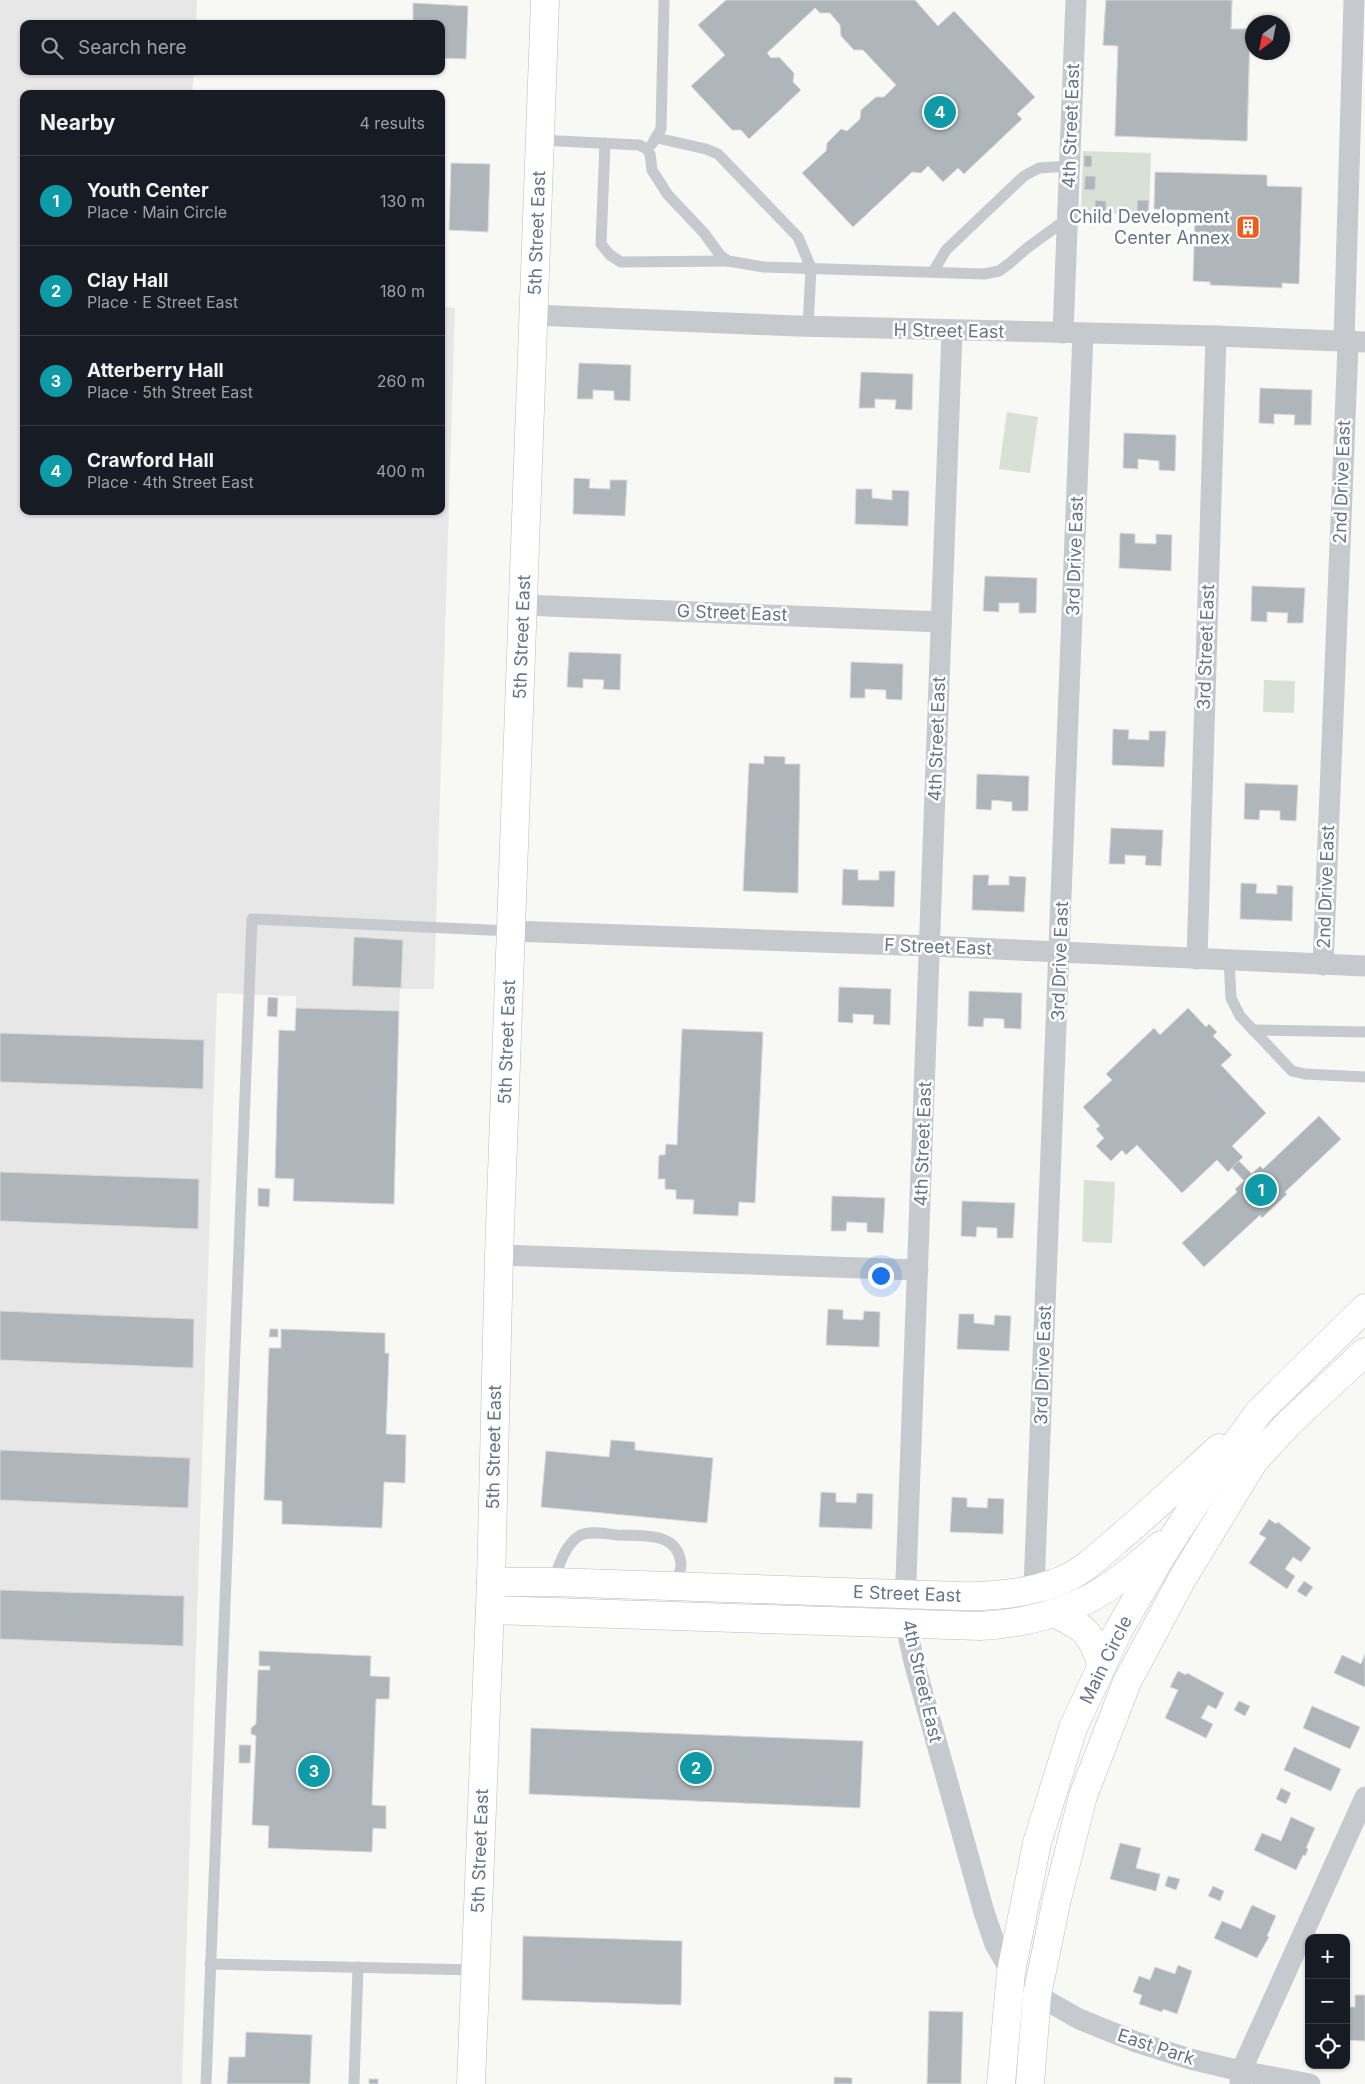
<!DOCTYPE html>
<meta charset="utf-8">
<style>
:root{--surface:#171b24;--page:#242831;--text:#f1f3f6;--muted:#9ea1a6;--line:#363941;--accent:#d93025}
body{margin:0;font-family:Inter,sans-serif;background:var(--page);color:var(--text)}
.controls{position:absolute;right:15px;bottom:15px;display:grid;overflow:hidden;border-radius:10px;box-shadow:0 1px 4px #0004}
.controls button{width:45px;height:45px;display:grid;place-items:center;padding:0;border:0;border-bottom:1px solid var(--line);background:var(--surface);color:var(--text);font:25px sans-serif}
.compass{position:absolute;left:1245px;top:15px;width:45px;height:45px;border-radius:50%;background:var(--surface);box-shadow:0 1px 4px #0004;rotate:212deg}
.you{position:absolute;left:880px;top:1275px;width:18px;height:18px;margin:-12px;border:4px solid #fff;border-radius:50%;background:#1a73e8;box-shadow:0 0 0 8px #1a73e833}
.badge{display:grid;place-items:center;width:32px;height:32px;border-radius:50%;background:var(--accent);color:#fff;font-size:16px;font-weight:700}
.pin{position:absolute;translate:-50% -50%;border:2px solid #fff;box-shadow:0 1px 5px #0006}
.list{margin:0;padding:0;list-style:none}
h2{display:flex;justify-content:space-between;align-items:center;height:65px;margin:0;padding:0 20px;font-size:21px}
h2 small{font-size:16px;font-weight:400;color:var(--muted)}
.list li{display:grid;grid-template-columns:32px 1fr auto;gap:15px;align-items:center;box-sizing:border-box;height:90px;padding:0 20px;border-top:1px solid var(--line)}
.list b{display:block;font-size:19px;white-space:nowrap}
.list p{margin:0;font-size:16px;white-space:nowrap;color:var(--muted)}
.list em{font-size:16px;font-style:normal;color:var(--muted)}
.icon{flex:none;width:28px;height:28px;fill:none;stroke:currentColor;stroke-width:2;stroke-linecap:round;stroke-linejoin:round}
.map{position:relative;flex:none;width:1365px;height:2084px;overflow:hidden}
.search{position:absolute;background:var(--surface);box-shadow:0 1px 4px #0004;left:20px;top:20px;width:425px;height:55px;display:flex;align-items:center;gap:12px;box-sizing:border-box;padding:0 18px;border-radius:10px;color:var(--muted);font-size:19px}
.panel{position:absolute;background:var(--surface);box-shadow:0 1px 4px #0004;left:20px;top:90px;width:425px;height:425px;border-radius:10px}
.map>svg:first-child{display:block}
.built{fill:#e6e7e6}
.green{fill:#d9e0d6}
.building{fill:#aeb6bc;stroke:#dadad7}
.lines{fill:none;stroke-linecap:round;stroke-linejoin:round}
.secondary-casing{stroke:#b8bdc2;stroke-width:29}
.lane{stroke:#c6c9cd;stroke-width:11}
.street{stroke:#c6c9cd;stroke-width:21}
.secondary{stroke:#fff;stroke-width:28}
.labels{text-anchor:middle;stroke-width:5;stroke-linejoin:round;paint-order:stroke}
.street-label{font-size:18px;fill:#657688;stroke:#fff}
.poi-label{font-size:18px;fill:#657688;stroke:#fff;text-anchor:end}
</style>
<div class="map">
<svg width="1365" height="2084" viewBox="0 0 1365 2084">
<rect width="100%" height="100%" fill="#f8f8f5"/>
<!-- built -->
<path class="built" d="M 0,0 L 197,0 L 196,24 L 24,24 L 24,71 L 194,71 L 192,94 L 24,94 L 24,511 L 441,511 L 441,307 L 455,308 L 434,989 L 400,989 L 399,1011 L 296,1008 L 296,996 L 217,993 L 182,2084 L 0,2084 Z"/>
<!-- green -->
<g class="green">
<path d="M 1083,151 L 1151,153 L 1149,215 L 1081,212 Z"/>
<path d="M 1007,412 L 1038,417 L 1030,473 L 999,469 Z"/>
<path d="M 1264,680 L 1295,681 L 1294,713 L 1263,712 Z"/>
<path d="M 1084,1180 L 1115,1182 L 1112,1243 L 1082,1242 Z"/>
</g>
<!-- building -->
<g class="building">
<path d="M 726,0 L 915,0 L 938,26 L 954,11 L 1035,97 L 1017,114 L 1022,119 L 964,174 L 958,168 L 943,182 L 928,166 L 921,173 L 912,172 L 853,227 L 802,173 L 826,151 L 827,143 L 841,129 L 847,131 L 860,119 L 861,110 L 876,97 L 884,97 L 896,85 L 863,50 L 854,50 L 841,36 L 840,25 L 830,13 L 820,13 L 815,8 L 767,53 L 771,58 L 779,57 L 794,73 L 793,82 L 801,90 L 749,139 L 741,130 L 732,130 L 691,86 L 725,55 L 698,25 Z"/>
<path d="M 1106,0 L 1154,0 L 1152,50 L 1192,51 L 1194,1 L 1157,0 L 1232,0 L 1231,29 L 1250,29 L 1247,141 L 1115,136 L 1118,46 L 1103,45 Z"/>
<path d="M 1106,0 L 1232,0 L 1231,29 L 1250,29 L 1247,141 L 1115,136 L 1118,46 L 1103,45 Z"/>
<path d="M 413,3 L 468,6 L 466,59 L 441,58 L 441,24 L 413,24 Z"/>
<path d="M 1084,155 L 1092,156 L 1092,167 L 1084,167 Z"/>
<path d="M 451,163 L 490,164 L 488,232 L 449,230 Z"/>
<path d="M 1155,172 L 1267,175 L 1267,186 L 1302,187 L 1299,284 L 1282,283 L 1282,288 L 1210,285 L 1210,282 L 1193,281 L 1195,211 L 1154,209 Z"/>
<path d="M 1085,176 L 1096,176 L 1095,190 L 1084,190 Z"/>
<path d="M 1095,200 L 1106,201 L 1106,211 L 1095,211 Z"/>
<path d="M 1137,200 L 1149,200 L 1148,212 L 1137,212 Z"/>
<path d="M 579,363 L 631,365 L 630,401 L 614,400 L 614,391 L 593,390 L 593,399 L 577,399 Z"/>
<path d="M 861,372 L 913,374 L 912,410 L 895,409 L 896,400 L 875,399 L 875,408 L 859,408 Z"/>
<path d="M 1260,388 L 1312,390 L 1311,425 L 1294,425 L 1295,415 L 1274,414 L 1274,424 L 1259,423 Z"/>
<path d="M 1124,433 L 1176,435 L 1175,471 L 1159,470 L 1159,461 L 1138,459 L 1138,469 L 1123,468 Z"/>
<path d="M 574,478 L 590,479 L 589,488 L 610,489 L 610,480 L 627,480 L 625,516 L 573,514 Z"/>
<path d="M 856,489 L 872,489 L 872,498 L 892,500 L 892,490 L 909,491 L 908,526 L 855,524 Z"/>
<path d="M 1120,533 L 1135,534 L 1135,543 L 1156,544 L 1156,534 L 1172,535 L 1171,571 L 1119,568 Z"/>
<path d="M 985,576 L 1037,578 L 1036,613 L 1019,613 L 1019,603 L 999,603 L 999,612 L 983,611 Z"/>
<path d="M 1252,586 L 1305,588 L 1303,623 L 1287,623 L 1288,613 L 1267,612 L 1267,622 L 1251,621 Z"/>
<path d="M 569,652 L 621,654 L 620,690 L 603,689 L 604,680 L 583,679 L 583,688 L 567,687 Z"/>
<path d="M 851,662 L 903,664 L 902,700 L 886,699 L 886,690 L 865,689 L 865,698 L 850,698 Z"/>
<path d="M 1113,729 L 1129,730 L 1128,739 L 1149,740 L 1149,731 L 1166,731 L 1164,767 L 1112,765 Z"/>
<path d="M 764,756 L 785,757 L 785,764 L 800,764 L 798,893 L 743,891 L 749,763 L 764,764 Z"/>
<path d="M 977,774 L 1029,776 L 1028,811 L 1012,811 L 1012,802 L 992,800 L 991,810 L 976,809 Z"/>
<path d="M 1245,783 L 1298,785 L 1296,821 L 1280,820 L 1280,811 L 1260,810 L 1259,820 L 1244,819 Z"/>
<path d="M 1111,828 L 1163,830 L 1161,866 L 1145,865 L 1146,856 L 1125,855 L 1125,864 L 1109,864 Z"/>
<path d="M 843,869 L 858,870 L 858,880 L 879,880 L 879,871 L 895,871 L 894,907 L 842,905 Z"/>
<path d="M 973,875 L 989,875 L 988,885 L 1009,885 L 1009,876 L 1026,877 L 1024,912 L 972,910 Z"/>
<path d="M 1241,883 L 1257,884 L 1256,893 L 1277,894 L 1277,885 L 1293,886 L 1292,921 L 1240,919 Z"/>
<path d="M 354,937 L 403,940 L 401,988 L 352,986 Z"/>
<path d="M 839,987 L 891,989 L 890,1025 L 873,1024 L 874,1015 L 853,1014 L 853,1023 L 838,1022 Z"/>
<path d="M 969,991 L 1022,993 L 1021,1029 L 1004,1028 L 1004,1019 L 984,1018 L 983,1027 L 968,1026 Z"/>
<path d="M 268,997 L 278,998 L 277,1017 L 267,1016 Z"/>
<path d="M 296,1008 L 399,1011 L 394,1204 L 293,1201 L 294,1179 L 275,1178 L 279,1030 L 295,1031 Z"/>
<path d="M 1188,1008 L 1206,1027 L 1209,1024 L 1217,1032 L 1213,1036 L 1232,1055 L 1221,1065 L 1266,1113 L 1232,1146 L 1243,1157 L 1228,1172 L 1217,1160 L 1182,1193 L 1137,1145 L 1126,1155 L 1122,1150 L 1111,1161 L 1096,1146 L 1104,1138 L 1096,1129 L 1100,1126 L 1083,1107 L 1112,1080 L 1106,1074 L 1154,1028 L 1160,1035 Z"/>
<path d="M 682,1029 L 763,1032 L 755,1203 L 739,1202 L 738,1216 L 693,1214 L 694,1200 L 676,1199 L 676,1190 L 665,1189 L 665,1179 L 658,1179 L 659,1155 L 665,1155 L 666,1144 L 677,1145 Z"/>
<path d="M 0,1033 L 204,1040 L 203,1089 L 0,1082 Z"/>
<path d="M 1319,1116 L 1341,1139 L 1285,1192 L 1287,1194 L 1262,1218 L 1260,1215 L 1204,1267 L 1182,1243 L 1237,1192 L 1235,1189 L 1244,1181 L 1260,1166 L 1263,1169 Z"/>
<path d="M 1239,1161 L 1252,1174 L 1244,1181 L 1232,1168 Z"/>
<path d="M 0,1172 L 199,1179 L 198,1229 L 0,1221 Z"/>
<path d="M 258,1188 L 270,1189 L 269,1207 L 258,1206 Z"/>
<path d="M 832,1196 L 885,1198 L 883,1233 L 867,1232 L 867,1223 L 847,1222 L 846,1231 L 831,1231 Z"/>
<path d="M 962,1201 L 1015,1203 L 1013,1238 L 997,1238 L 997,1228 L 977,1227 L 976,1237 L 961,1236 Z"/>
<path d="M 828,1309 L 843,1310 L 843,1319 L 863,1320 L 864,1311 L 880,1312 L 879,1347 L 826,1345 Z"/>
<path d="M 0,1311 L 194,1319 L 193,1368 L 0,1360 Z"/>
<path d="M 959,1314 L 974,1314 L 974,1323 L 994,1325 L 995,1315 L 1011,1316 L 1009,1351 L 957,1349 Z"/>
<path d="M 270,1329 L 278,1329 L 278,1337 L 269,1337 Z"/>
<path d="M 281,1329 L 385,1333 L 385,1353 L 389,1353 L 386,1434 L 406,1435 L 405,1483 L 384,1482 L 382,1528 L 282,1524 L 282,1501 L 264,1500 L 269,1348 L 281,1348 Z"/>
<path d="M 611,1440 L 635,1442 L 635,1450 L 713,1458 L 707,1523 L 541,1507 L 546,1451 L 609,1457 Z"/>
<path d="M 0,1450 L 190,1458 L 188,1508 L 0,1500 Z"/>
<path d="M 821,1492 L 836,1493 L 836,1502 L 856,1503 L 857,1493 L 873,1494 L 872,1529 L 819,1527 Z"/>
<path d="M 952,1497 L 967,1498 L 967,1507 L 987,1508 L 988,1498 L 1004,1499 L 1003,1534 L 950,1532 Z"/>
<path d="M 1269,1519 L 1276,1524 L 1278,1522 L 1311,1548 L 1301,1562 L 1293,1557 L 1285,1569 L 1295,1576 L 1287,1589 L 1249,1563 L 1266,1538 L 1259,1534 Z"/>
<path d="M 1304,1581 L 1313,1587 L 1306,1597 L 1297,1591 Z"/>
<path d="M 0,1590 L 184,1596 L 183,1646 L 0,1639 Z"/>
<path d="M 259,1651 L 371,1656 L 370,1676 L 390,1677 L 389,1699 L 376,1699 L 372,1805 L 386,1806 L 386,1829 L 373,1828 L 372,1852 L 268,1848 L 269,1826 L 252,1825 L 256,1736 L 251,1734 L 251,1728 L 256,1724 L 258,1670 L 270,1670 L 270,1666 L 259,1666 Z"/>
<path d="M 1365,1654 L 1365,1687 L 1334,1673 L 1342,1655 L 1361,1664 Z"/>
<path d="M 1178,1671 L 1186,1675 L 1187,1673 L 1224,1693 L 1216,1709 L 1208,1705 L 1201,1718 L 1213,1724 L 1206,1738 L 1165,1718 L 1178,1690 L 1170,1687 Z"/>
<path d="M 1239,1701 L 1250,1706 L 1245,1716 L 1234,1710 Z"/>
<path d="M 1312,1706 L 1360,1727 L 1350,1749 L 1303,1728 Z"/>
<path d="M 531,1728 L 863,1741 L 860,1808 L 529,1794 Z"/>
<path d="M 239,1745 L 251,1745 L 250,1763 L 239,1763 Z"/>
<path d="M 1294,1747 L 1341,1769 L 1331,1791 L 1284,1770 Z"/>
<path d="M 1281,1788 L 1291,1793 L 1286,1804 L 1276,1799 Z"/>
<path d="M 1291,1817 L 1315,1828 L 1306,1848 L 1308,1849 L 1307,1852 L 1305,1856 L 1303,1855 L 1296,1870 L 1254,1850 L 1262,1833 L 1281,1841 Z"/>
<path d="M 1120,1843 L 1141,1848 L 1136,1868 L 1160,1874 L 1156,1891 L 1110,1879 Z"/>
<path d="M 1168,1876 L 1180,1879 L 1176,1890 L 1165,1886 Z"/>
<path d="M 1213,1886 L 1224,1891 L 1220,1901 L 1208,1896 Z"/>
<path d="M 1252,1905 L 1276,1916 L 1267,1936 L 1269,1937 L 1257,1958 L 1214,1938 L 1222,1921 L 1241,1929 Z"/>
<path d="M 523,1936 L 682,1941 L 681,2005 L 522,2000 Z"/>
<path d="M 1178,1965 L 1192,1971 L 1177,2014 L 1163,2009 L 1162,2012 L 1139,2004 L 1142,1995 L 1133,1992 L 1139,1976 L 1150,1980 L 1155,1967 L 1175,1974 Z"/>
<path d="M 1355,1995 L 1365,1995 L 1365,2041 L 1346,2040 L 1346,2007 L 1355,2007 Z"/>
<path d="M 929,2011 L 963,2012 L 961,2084 L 927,2084 Z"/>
<path d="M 246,2032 L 312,2035 L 310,2084 L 227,2084 L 229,2057 L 245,2057 Z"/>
<path d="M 834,2077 L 852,2078 L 852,2084 L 834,2084 Z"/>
<rect x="369" y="2079" width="9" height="5"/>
</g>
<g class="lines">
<!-- secondary casing -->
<g class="secondary-casing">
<g id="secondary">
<path d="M 491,1582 L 553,1582 L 957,1596 C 991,1597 1023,1594 1055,1583 C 1078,1576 1099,1556 1117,1540 C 1152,1511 1185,1479 1219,1448"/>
<path d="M 490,1610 L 980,1626 C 1021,1624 1069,1613 1104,1590 C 1124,1577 1143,1561 1161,1545"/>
<path d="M 1053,1613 C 1085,1627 1091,1632 1102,1666"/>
<path d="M 471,2084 L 491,1582 L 499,1255 L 545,0"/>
<path d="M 1001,2084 L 1011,1972 L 1037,1843 L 1073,1728 L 1118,1631 L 1162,1555 L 1214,1474 L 1259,1412 L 1365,1308"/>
<path d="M 1030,2084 L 1037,1995 L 1057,1899 L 1083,1796 L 1127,1682 L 1182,1579 L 1254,1461 L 1289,1423 L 1365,1352"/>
</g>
</g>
<!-- lane -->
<g class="lane">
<path d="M 657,138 L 706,149 L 718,154 L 798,237 L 811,268 L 808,327"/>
<path d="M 540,140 L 639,145 L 647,149 L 650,154 L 652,170 L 668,195 L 704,233 L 720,255 L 728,261 L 764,267 L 984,274 L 999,271 L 1010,263 L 1027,248 L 1067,219"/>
<path d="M 605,143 L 601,244 L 610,255 L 621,262 L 728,261"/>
<path d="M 652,144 L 661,129 L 664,0"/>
<path d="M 933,272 L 946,250 L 1024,176 L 1039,168 L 1069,166"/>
<path d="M 1229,960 L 1231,998 L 1240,1016 L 1292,1071 L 1305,1074 L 1365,1077"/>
<path d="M 1253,1030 L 1365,1032"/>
<path d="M 553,1582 C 559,1566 564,1546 579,1536 C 589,1530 606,1534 617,1535 C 642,1536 679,1531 681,1565 C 681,1572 676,1580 674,1587"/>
<path d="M 210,1964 L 475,1970"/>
<path d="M 206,2084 L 252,919 L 511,931"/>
<path d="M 354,2084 L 358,1967"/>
</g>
<!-- street -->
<g class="street">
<path d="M 533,315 L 797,326 L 1216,336 L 1365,342"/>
<path d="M 952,331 L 905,1607 L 907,1630 L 914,1662 L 984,1912 L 995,1944 L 1011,1972"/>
<path d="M 1063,333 L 1076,0"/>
<path d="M 523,605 L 941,622"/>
<path d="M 511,931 L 930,946 L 1365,966"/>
<path d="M 1197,959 L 1216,336"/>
<path d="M 1323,965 L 1348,346 L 1344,341 L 1354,0"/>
<path d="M 499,1255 L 918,1270"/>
<path d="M 1034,1588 L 1083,333"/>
<path d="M 1009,1989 L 1037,1995 L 1079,2019 L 1136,2042 L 1190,2059 L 1241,2071 L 1310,2084"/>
<path d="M 1240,2084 L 1241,2071 L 1365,1797"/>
</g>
<!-- secondary -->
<use href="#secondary" class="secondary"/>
</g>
<!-- icons -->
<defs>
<g id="building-square" transform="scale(1.25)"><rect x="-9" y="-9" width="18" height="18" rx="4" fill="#f05c1d" stroke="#fff"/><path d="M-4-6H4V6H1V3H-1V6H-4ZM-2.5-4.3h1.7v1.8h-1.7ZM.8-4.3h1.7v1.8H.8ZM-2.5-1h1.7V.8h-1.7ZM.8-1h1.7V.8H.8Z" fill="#fff"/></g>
</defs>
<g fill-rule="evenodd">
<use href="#building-square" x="1248" y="227"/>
</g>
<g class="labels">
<!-- street labels -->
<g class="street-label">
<text transform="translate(1071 126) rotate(-88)" y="6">4th Street East</text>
<text transform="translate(537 233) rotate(-88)" y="6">5th Street East</text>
<text transform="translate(949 331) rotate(1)" y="6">H Street East</text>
<text transform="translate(1342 482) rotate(-88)" y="6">2nd Drive East</text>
<text transform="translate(1075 556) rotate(-88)" y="6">3rd Drive East</text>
<text transform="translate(732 613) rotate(2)" y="6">G Street East</text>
<text transform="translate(522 637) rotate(-88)" y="6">5th Street East</text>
<text transform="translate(1206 647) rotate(-88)" y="6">3rd Street East</text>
<text transform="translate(937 739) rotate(-88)" y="6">4th Street East</text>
<text transform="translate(1326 887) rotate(-88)" y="6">2nd Drive East</text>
<text transform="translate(938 947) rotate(2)" y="6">F Street East</text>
<text transform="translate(1060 961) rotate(-88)" y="6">3rd Drive East</text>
<text transform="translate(507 1042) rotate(-88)" y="6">5th Street East</text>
<text transform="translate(923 1144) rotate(-88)" y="6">4th Street East</text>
<text transform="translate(1043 1365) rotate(-88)" y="6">3rd Drive East</text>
<text transform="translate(494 1447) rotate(-89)" y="6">5th Street East</text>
<text transform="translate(907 1594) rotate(2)" y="6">E Street East</text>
<text transform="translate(1106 1660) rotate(-64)" y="6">Main Circle</text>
<text transform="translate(922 1681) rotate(77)" y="6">4th Street East</text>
<text transform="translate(480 1851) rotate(-88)" y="6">5th Street East</text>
<text transform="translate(1156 2047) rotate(18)" y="6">East Park</text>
</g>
<!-- poi labels -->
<g class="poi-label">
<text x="1230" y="223">Child Development<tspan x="1230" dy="21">Center Annex</tspan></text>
</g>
</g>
</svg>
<div class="controls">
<button>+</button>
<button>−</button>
<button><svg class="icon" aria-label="locate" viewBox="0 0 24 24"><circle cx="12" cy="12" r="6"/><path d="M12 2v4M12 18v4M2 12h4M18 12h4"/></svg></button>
</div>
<svg class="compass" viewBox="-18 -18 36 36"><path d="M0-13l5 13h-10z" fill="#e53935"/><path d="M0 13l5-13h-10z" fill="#9ea1a6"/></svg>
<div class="you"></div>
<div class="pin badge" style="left:1261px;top:1190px;background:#0f9aa8">1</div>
<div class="pin badge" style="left:696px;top:1768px;background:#0f9aa8">2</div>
<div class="pin badge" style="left:314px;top:1771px;background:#0f9aa8">3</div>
<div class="pin badge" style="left:940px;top:112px;background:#0f9aa8">4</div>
<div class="search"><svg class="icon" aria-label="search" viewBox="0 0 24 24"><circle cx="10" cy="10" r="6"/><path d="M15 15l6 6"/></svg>Search here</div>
<section class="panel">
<h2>Nearby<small>4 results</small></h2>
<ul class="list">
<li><span class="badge" style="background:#0f9aa8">1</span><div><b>Youth Center</b><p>Place · Main Circle</p></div><em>130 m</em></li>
<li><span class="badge" style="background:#0f9aa8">2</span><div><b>Clay Hall</b><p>Place · E Street East</p></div><em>180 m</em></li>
<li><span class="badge" style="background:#0f9aa8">3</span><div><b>Atterberry Hall</b><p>Place · 5th Street East</p></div><em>260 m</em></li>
<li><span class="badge" style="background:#0f9aa8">4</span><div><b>Crawford Hall</b><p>Place · 4th Street East</p></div><em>400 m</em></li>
</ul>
</section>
</div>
